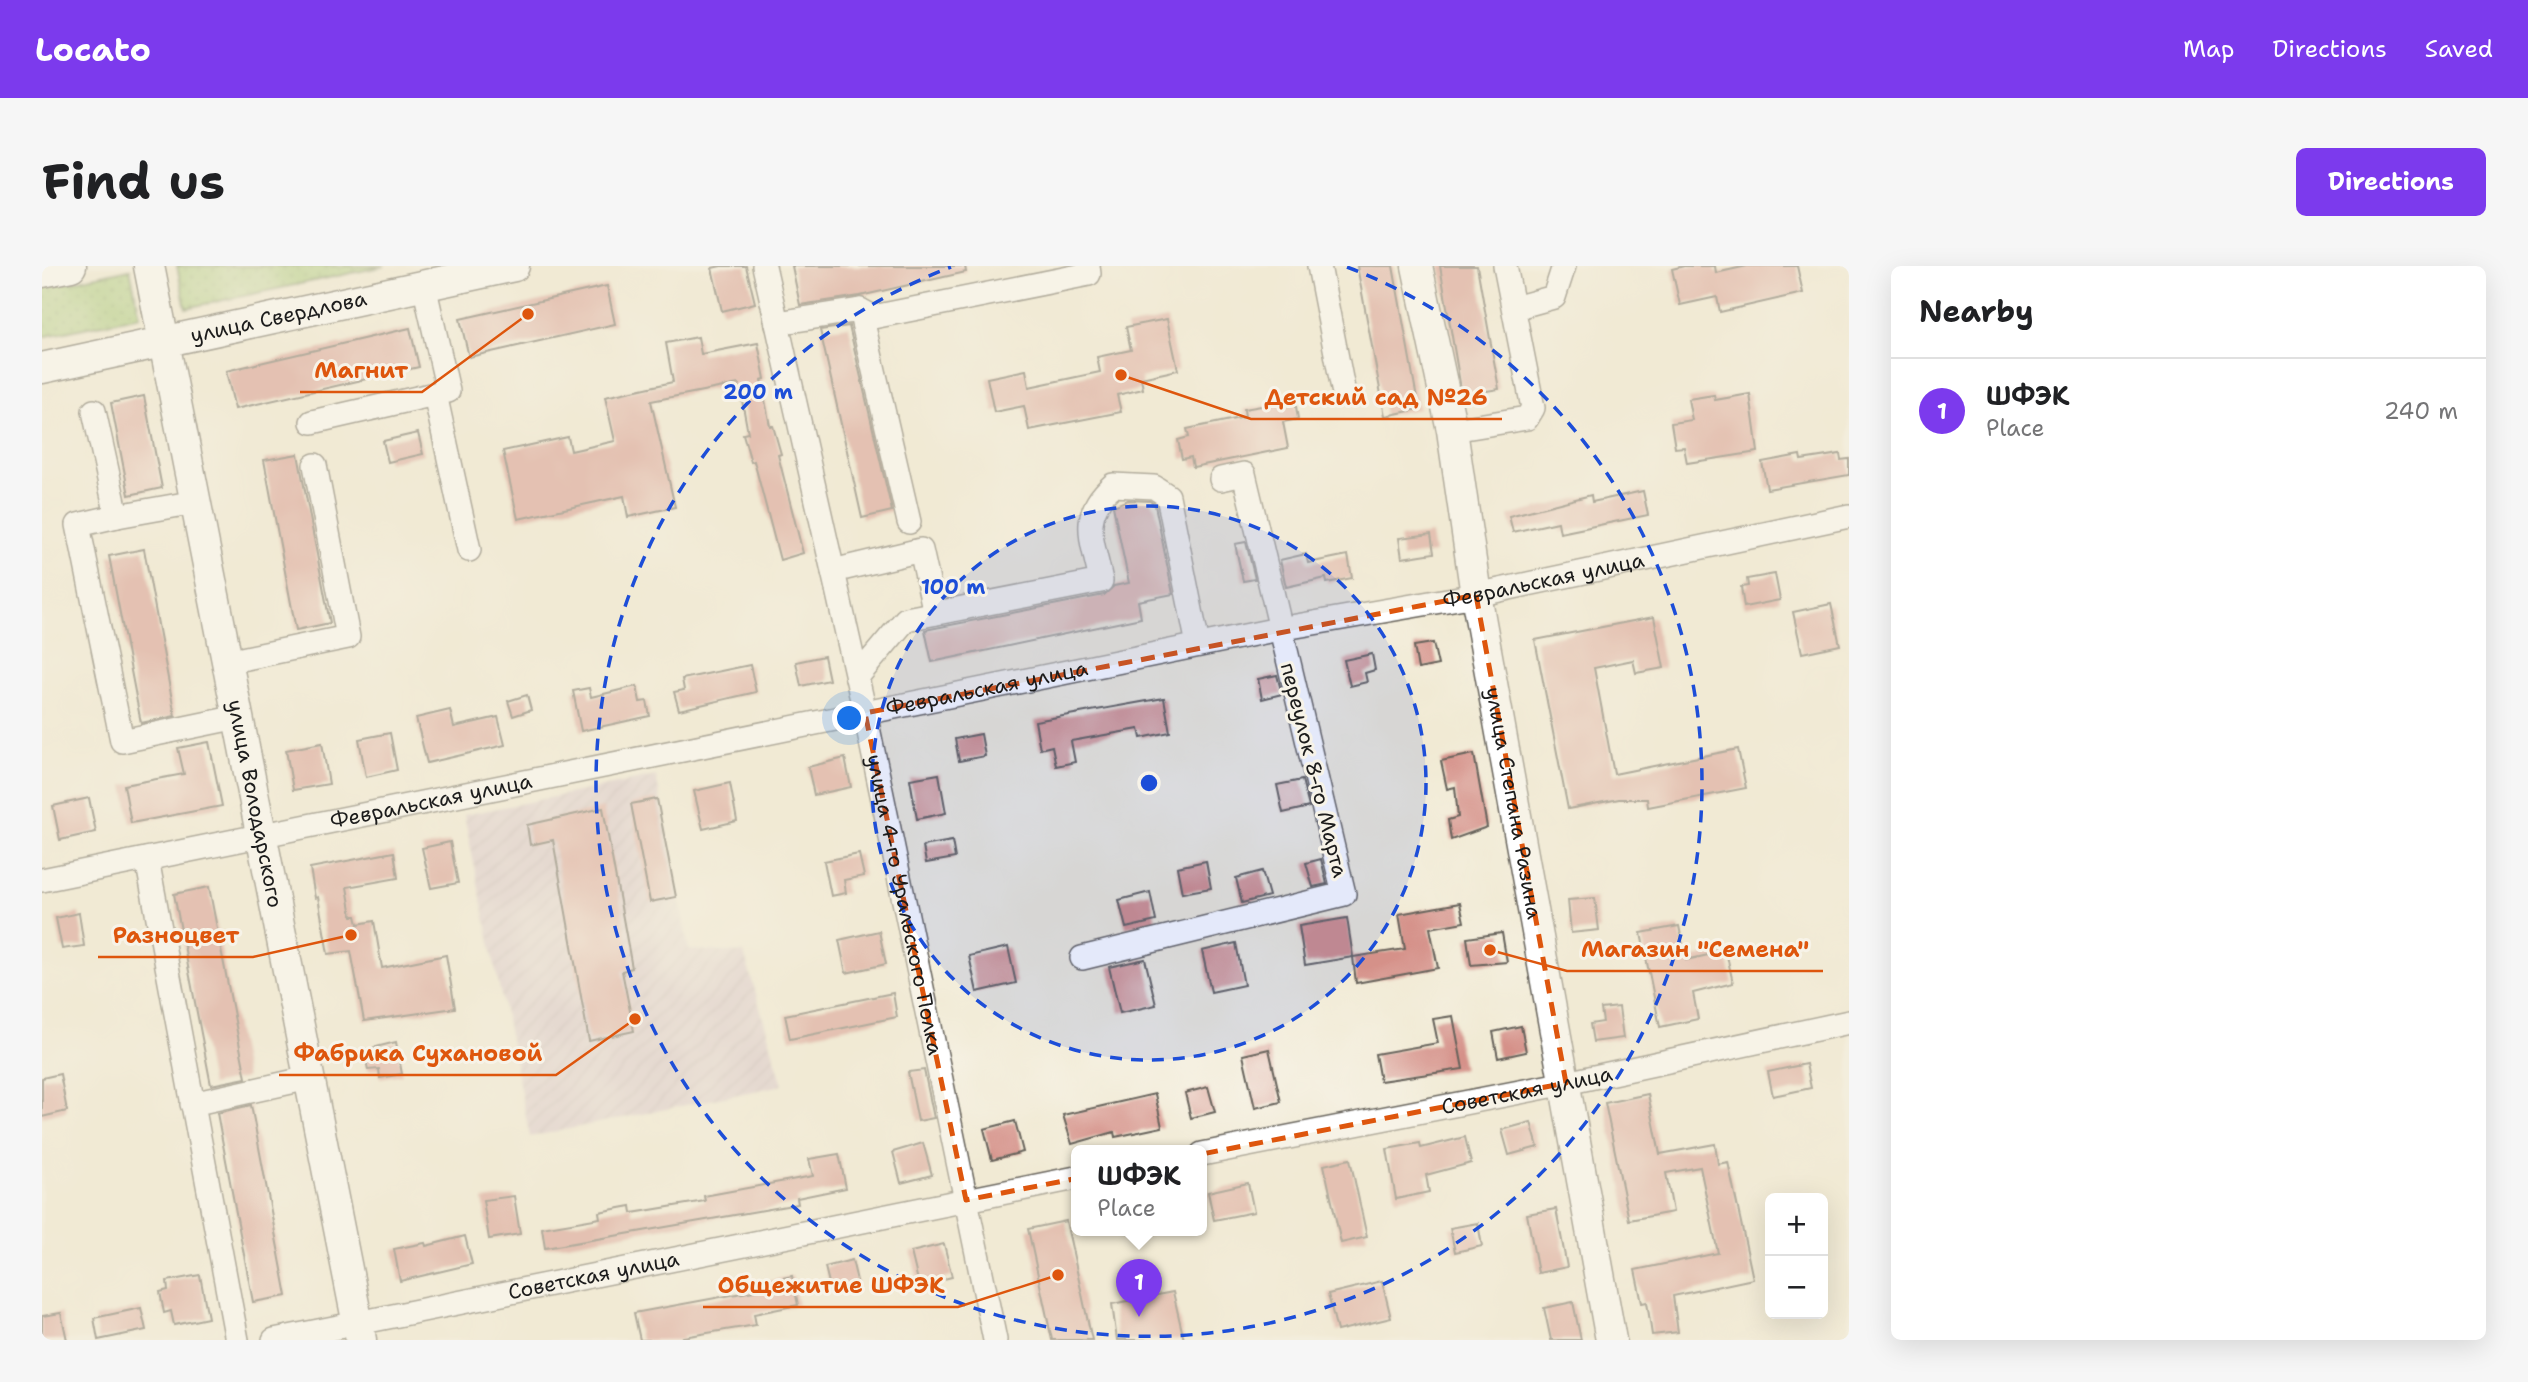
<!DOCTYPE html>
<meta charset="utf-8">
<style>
:root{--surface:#fff;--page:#f6f6f6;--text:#202124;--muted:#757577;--line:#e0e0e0;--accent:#7c3aed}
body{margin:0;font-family:"Shantell Sans",sans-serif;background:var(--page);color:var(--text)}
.controls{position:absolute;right:21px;bottom:21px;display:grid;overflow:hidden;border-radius:10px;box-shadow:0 7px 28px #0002}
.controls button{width:63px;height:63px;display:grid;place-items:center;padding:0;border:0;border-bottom:2px solid var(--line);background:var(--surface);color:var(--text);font:35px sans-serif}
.you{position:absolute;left:808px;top:453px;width:24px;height:24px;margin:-18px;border:5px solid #fff;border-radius:50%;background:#1a73e8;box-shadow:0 0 0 10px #1a73e833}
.badge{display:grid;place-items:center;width:46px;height:46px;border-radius:50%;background:var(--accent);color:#fff;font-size:23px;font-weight:700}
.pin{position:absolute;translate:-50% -58px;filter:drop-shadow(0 2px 4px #0008)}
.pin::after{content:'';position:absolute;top:37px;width:24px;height:21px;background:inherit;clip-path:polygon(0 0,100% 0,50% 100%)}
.popup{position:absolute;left:1029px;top:879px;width:136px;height:91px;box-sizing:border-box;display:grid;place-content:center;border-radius:10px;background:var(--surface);filter:drop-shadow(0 2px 5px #0005);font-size:23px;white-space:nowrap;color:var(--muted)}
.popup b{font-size:26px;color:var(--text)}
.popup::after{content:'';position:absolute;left:50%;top:100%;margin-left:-14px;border:14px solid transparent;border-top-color:var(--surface)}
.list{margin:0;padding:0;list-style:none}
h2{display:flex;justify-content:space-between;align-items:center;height:91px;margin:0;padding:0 28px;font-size:30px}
h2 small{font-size:23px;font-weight:400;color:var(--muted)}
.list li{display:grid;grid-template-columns:46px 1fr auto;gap:21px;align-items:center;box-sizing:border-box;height:105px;padding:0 28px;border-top:2px solid var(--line)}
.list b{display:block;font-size:26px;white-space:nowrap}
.list p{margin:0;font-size:23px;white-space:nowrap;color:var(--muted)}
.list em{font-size:23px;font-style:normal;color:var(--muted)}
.map{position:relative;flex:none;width:1807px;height:1074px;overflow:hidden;border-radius:10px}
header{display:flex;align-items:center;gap:42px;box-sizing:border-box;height:98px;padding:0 35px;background:var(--accent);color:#fff}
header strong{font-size:33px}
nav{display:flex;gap:38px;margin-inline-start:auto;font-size:24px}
.intro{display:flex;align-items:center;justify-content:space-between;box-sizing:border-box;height:168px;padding:0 42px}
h1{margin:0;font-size:49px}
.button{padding:18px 32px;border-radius:10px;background:var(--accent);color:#fff;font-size:24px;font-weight:700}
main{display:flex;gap:42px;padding:0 42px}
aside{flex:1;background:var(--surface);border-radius:10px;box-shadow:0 7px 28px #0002}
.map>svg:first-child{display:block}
.industrial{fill:url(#industrial-furrows)}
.green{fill:url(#green-dots);stroke:#5f7247;stroke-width:2}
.building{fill:#d59189}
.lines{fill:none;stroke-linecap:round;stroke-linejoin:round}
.minor-casing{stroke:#67645c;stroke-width:26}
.major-casing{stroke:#67645c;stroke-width:33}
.minor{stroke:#fff;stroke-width:23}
.major{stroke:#fff;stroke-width:30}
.marked{fill:none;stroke:#de560d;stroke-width:5;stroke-dasharray:14 9;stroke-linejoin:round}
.ring{fill:none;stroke:#1d4ed8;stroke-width:3.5;stroke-dasharray:12 9}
.labels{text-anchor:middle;stroke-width:6;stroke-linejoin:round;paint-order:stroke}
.street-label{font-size:21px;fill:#1c1c1c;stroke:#f7f3e8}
.centre{fill:#1d4ed8;stroke:#f7f3e8;stroke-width:3.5}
.ring-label{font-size:21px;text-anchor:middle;font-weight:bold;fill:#1d4ed8;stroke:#f7f3e8;stroke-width:6;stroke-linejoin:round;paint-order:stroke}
.leader{fill:none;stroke:#de560d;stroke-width:2.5}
.callout-dot{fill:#de560d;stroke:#f7f3e8;stroke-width:2.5}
.callout-label{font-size:23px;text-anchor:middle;font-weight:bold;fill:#de560d;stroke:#f7f3e8;stroke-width:6;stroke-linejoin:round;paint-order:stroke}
</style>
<header>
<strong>Locato</strong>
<nav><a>Map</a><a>Directions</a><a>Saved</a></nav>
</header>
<div class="intro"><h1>Find us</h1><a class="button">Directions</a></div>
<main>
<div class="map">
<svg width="1807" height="1074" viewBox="0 0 1807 1074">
<defs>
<pattern id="industrial-furrows" width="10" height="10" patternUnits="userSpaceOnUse" patternTransform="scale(1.75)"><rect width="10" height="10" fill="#d2bdc8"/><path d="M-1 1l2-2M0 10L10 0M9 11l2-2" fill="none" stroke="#b4a2ab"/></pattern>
<pattern id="green-dots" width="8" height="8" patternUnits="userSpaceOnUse" patternTransform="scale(1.75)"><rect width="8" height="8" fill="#a2c772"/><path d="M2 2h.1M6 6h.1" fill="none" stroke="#8baa62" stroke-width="1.8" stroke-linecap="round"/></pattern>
</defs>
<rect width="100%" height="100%" fill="#f7f3e8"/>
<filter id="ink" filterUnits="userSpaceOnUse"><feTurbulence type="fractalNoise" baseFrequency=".0143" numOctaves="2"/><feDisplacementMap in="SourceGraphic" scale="14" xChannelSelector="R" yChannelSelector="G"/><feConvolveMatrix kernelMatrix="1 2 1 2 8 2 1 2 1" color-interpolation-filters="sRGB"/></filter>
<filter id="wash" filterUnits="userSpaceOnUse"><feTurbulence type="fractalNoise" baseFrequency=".00686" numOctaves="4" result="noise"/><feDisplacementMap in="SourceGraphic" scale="28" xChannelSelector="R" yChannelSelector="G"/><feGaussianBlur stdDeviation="1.57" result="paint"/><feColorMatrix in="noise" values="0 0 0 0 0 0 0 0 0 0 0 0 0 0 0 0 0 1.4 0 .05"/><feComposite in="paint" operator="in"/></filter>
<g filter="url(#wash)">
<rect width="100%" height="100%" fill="#f1ead4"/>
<!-- industrial -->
<path class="industrial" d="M 614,510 L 647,684 L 702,687 L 741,819 L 488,871 L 422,549 Z"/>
<!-- green -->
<g class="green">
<path d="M 135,0 L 343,0 L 144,42 Z"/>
<path d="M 88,3 L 98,50 L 0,71 L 0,22 Z"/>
</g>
<g id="blocks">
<!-- building -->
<g class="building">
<path d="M 679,0 L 704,0 L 713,37 L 680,45 L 670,2 Z"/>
<path d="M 750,0 L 923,0 L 924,6 L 818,30 L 758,39 Z"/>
<path d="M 1315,0 L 1351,0 L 1377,143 L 1343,150 Z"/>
<path d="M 1398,0 L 1435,0 L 1457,123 L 1420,129 Z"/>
<path d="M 1642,0 L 1673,0 L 1674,7 L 1705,0 L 1755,0 L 1761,27 L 1678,46 L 1675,31 L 1638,39 L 1630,3 Z"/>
<path d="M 565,20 L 573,58 L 427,91 L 418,53 Z"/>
<path d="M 1125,53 L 1136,104 L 1099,112 L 1101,123 L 1075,129 L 1079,146 L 987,164 L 982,140 L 952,146 L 945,112 L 984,104 L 987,121 L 1058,106 L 1055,91 L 1089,84 L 1084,61 Z"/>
<path d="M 807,60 L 850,245 L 820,252 L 778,64 Z"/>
<path d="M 368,62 L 377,101 L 193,143 L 184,105 Z"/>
<path d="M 656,71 L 659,88 L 716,77 L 723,113 L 719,114 L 728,160 L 731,160 L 739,188 L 736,189 L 761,287 L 738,294 L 712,195 L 709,196 L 701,168 L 706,167 L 697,118 L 609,135 L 633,241 L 586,251 L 582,230 L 476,253 L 461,185 L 526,171 L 529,185 L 573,175 L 563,131 L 631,116 L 624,77 Z"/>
<path d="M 1708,128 L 1716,186 L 1645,197 L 1642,181 L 1633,182 L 1629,157 L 1650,154 L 1646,133 L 1672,129 L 1673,134 Z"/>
<path d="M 102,130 L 120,222 L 87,229 L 69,137 Z"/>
<path d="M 1253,134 L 1256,153 L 1241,156 L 1246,182 L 1151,201 L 1149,191 L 1140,193 L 1136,174 L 1147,171 L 1145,163 L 1203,151 L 1202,143 Z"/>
<path d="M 376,167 L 381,188 L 346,196 L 341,175 Z"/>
<path d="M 256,188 L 288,357 L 254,364 L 222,194 Z"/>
<path d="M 1798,188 L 1799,194 L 1807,193 L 1807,209 L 1725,223 L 1720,196 L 1758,189 L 1759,194 Z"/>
<path d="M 1601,225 L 1606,249 L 1518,267 L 1516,256 L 1471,266 L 1467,250 L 1549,229 L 1550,236 Z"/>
<path d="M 1086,234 L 1108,235 L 1113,239 L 1131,328 L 1096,335 L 1099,352 L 890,396 L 883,364 L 1062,329 L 1072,320 L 1087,317 L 1071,240 Z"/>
<path d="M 1389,268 L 1392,287 L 1360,292 L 1357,272 Z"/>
<path d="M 1204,276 L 1213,313 L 1201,315 L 1193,278 Z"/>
<path d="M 102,283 L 133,450 L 99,457 L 67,290 Z"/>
<path d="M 1264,288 L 1266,297 L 1306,289 L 1310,312 L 1285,317 L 1284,312 L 1244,321 L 1238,294 Z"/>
<path d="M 1733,308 L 1738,334 L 1702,341 L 1699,321 L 1706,320 L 1705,313 Z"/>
<path d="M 1789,338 L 1798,379 L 1760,387 L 1751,346 Z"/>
<path d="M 1612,351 L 1622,402 L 1594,407 L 1591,394 L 1552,402 L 1572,508 L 1696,483 L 1704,522 L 1606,541 L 1605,533 L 1577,533 L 1526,543 L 1493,374 Z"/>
<path d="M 1391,377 L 1396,399 L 1376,403 L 1372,380 Z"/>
<path d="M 1330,388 L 1333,404 L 1323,407 L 1325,416 L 1308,420 L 1302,394 Z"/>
<path d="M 782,390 L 787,414 L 759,420 L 754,396 Z"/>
<path d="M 708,399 L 714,426 L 637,444 L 632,426 L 642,424 L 640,413 Z"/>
<path d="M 1235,409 L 1240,428 L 1220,433 L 1216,413 Z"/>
<path d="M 595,420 L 598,436 L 605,435 L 608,450 L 539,465 L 531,425 L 547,422 L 549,431 Z"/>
<path d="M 485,429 L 489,444 L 471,450 L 466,435 Z"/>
<path d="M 1122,432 L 1128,466 L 1099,472 L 1097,463 L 1029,475 L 1033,496 L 1014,500 L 1010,480 L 998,483 L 993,455 Z"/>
<path d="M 408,444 L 412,461 L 456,451 L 463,479 L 385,497 L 374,452 Z"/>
<path d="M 348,467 L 355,504 L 324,511 L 317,473 Z"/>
<path d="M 939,468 L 943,490 L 917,495 L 913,473 Z"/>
<path d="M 167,476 L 180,540 L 89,557 L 82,519 L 142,508 L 136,482 Z"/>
<path d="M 280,477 L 287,518 L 251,524 L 244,484 Z"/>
<path d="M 1432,488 L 1445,561 L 1409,574 L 1406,554 L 1416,551 L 1413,521 L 1405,523 L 1399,495 Z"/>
<path d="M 803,492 L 809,521 L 772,529 L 766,501 Z"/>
<path d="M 897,508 L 904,547 L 875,553 L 868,513 Z"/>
<path d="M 1260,514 L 1267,541 L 1241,547 L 1235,519 Z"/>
<path d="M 688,517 L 695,555 L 661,563 L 652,525 Z"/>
<path d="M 47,532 L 54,566 L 18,574 L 11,540 Z"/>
<path d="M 615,533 L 634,631 L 608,636 L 589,538 Z"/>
<path d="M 561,542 L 590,702 L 580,705 L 592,765 L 547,775 L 511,574 L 488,579 L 485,559 Z"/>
<path d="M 910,575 L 913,592 L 884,597 L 881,580 Z"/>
<path d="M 408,576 L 416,617 L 389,622 L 380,582 Z"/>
<path d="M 352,586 L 356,612 L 305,621 L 310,650 L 314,650 L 316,658 L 332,655 L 340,702 L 404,689 L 413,742 L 322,755 L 309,685 L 286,688 L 276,631 L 273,632 L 268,602 Z"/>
<path d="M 817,588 L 822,610 L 802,614 L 804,627 L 789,630 L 782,595 Z"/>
<path d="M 1279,593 L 1285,618 L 1271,621 L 1264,597 Z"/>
<path d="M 1164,595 L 1169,622 L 1140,627 L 1135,601 Z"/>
<path d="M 1220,605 L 1227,630 L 1200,637 L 1194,612 Z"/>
<path d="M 167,621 L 204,812 L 169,819 L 132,628 Z"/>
<path d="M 1108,626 L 1114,655 L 1084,662 L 1077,634 Z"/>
<path d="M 1553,632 L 1557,664 L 1529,667 L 1526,634 Z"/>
<path d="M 1418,637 L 1422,656 L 1388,662 L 1396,702 L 1314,717 L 1311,691 L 1363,683 L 1357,648 Z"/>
<path d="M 37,647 L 42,680 L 20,683 L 14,652 Z"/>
<path d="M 1305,652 L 1311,691 L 1263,699 L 1257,660 Z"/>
<path d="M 1637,660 L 1644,694 L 1684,685 L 1691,717 L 1651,727 L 1656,753 L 1618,761 L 1599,667 Z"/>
<path d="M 837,665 L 844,698 L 804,707 L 797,674 Z"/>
<path d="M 1460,667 L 1465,696 L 1429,699 L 1425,672 Z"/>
<path d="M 1194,677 L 1202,719 L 1169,726 L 1160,685 Z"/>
<path d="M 966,681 L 974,717 L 935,726 L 927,690 Z"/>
<path d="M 1103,693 L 1114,739 L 1078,747 L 1067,701 Z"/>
<path d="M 851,727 L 855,751 L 748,773 L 743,749 Z"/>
<path d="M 1577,741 L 1581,772 L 1551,776 L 1548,758 L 1561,756 L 1559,743 Z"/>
<path d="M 1411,750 L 1421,803 L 1338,815 L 1333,788 L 1396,777 L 1391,753 Z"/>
<path d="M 1479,760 L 1484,786 L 1456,792 L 1451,766 Z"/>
<path d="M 354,776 L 360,808 L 338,812 L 337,803 L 326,804 L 322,784 Z"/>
<path d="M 1227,783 L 1239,836 L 1213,842 L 1201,789 Z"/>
<path d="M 1764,798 L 1769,822 L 1731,830 L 1726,806 Z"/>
<path d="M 882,804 L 892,852 L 876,855 L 866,806 Z"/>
<path d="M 18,808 L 25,845 L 0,851 L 0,812 Z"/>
<path d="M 1166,821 L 1173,846 L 1149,852 L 1143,827 Z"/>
<path d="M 1113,828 L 1120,861 L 1073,871 L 1072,866 L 1030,878 L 1021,849 Z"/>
<path d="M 1606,828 L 1618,888 L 1673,878 L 1676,898 L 1686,896 L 1711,1013 L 1631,1030 L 1636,1066 L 1610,1069 L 1605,1036 L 1600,1037 L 1593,1004 L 1676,987 L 1658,901 L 1624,907 L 1631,946 L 1587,954 L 1563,837 Z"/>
<path d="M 209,839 L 245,1030 L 211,1036 L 175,847 Z"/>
<path d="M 973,855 L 981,886 L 950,894 L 942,863 Z"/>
<path d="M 1489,856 L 1496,881 L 1467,889 L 1460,864 Z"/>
<path d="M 1423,871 L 1429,897 L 1384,909 L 1387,926 L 1354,933 L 1345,883 L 1378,877 L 1379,882 Z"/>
<path d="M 881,877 L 890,909 L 859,917 L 851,886 Z"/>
<path d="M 797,888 L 804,922 L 755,932 L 756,938 L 503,982 L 500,962 L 558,952 L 557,946 L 567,944 L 589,940 L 590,947 L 663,935 L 662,930 L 771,910 L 767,893 Z"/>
<path d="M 1308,893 L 1325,971 L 1299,977 L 1282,899 Z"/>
<path d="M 1206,917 L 1212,946 L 1172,954 L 1166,926 Z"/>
<path d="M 472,930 L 478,968 L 447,973 L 441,934 Z"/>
<path d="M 1514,943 L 1525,1001 L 1496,1007 L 1485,948 Z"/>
<path d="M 1024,955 L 1050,1074 L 1010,1074 L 986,963 Z"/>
<path d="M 1436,957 L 1440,980 L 1413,986 L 1408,962 Z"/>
<path d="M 423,970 L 430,998 L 358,1015 L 352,983 L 383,977 L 384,980 Z"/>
<path d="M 902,978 L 910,1011 L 877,1019 L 869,986 Z"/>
<path d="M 810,994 L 816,1019 L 789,1025 L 783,1001 Z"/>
<path d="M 158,1009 L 166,1052 L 132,1059 L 129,1045 L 122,1047 L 118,1026 L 126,1024 L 125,1015 Z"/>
<path d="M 750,1010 L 756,1039 L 712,1048 L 714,1059 L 641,1071 L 642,1074 L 598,1074 L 592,1047 L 728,1022 L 726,1015 Z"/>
<path d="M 1340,1015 L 1349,1052 L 1295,1065 L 1286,1028 Z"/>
<path d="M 1131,1026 L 1142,1074 L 1075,1074 L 1070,1038 Z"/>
<path d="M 1531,1036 L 1539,1074 L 1509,1074 L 1502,1042 Z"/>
<path d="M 99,1042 L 104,1064 L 56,1074 L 52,1052 Z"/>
<path d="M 19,1047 L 25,1074 L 0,1074 L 0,1050 Z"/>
</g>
</g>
</g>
<g filter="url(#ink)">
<use href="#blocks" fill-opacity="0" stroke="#67645c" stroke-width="2"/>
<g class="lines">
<!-- minor casing -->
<g class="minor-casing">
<g id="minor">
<path id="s1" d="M 722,0 L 823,447 L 953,1074"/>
<path d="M 1277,0 L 1301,123"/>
<path d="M 1472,42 L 1512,31 L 1522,0"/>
<path d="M 818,44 L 831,51 L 1047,8 L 1046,0"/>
<path d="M 735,57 L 818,44 L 867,256"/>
<path d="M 393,128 L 427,284"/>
<path d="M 52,145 L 75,250 L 154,236"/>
<path d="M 270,156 L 406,125 L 382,19"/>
<path d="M 1410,164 L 1485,152 L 1491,142 L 1463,0"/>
<path d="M 75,250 L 36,259 L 80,475 L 196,451"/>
<path d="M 791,305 L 879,284 L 893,347"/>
<path d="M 185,396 L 306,371 L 273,199"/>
<path d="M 815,411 L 864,353 L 1059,315 C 1051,274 1036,250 1071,219 L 1112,221 L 1126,230 L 1156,379"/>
<path d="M 105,593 L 195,1074"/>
<path id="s2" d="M 0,614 L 1237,363 L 1434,329 L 1807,250"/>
<path d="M 1040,692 L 1302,628 L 1202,208 L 1179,213"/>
<path d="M 150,838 L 267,812"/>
<path id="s3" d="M 1160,888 L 1524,817 L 1807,756"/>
<path id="s4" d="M 232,1074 L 1034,912"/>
</g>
</g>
<!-- major casing -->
<g class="major-casing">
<g id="major">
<path id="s5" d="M 107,0 L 319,1074"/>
<path id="s6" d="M 1375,0 L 1410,164 L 1434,329 L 1569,1074"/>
<path d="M 0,6 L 29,0"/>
<path id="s7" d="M 0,102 L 472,0"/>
</g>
</g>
<!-- minor -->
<use href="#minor" class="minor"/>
<!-- major -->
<use href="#major" class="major"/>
</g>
</g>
<!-- marked area -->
<path d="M0 0H1807V1074H0ZM 1434,329 L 1524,817 L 924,934 L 823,447 Z" fill="#f1ead4" fill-opacity=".55" fill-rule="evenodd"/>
<path class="marked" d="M 1434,329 L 1524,817 L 924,934 L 823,447 Z"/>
<!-- distance rings -->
<circle cx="1107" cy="517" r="277" fill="#1d4ed8" fill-opacity=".12"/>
<g class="ring">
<circle cx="1107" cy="517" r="277"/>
<path d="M1305 1A553 553 0 1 1 909 1"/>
</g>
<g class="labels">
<!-- street labels -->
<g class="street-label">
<text dy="7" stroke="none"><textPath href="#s7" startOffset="242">улица Свердлова</textPath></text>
<text dy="7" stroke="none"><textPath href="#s2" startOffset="1531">Февральская улица</textPath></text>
<text dy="7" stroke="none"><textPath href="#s2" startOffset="964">Февральская улица</textPath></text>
<text transform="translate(1272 504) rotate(76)" y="7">переулок 8-го Марта</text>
<text dy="7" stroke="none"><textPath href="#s2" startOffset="397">Февральская улица</textPath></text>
<text dy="7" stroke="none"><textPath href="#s5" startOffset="548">улица Володарского</textPath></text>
<text dy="7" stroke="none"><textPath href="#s6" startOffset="546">улица Степана Разина</textPath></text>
<text dy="7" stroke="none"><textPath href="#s1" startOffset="654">улица 4-го Уральского Полка</textPath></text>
<text dy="7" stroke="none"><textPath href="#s3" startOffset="331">Советская улица</textPath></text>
<text dy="7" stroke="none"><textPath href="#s4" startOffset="326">Советская улица</textPath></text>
</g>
</g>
<circle cx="1107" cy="517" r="10" class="centre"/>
<g class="ring-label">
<text x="716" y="133">200 m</text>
<text x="911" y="328">100 m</text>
</g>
<!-- callouts -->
<path class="leader" d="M486 48L380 126H258M1079 109L1209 153H1460M309 669L211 691H56M1448 684L1525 705H1781M593 753L514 809H237M1016 1009L916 1041H661"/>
<g class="callout-dot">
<circle cx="486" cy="48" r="7"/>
<circle cx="1079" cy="109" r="7"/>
<circle cx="309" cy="669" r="7"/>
<circle cx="1448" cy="684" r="7"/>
<circle cx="593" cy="753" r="7"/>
<circle cx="1016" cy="1009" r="7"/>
</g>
<g class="callout-label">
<text x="319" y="112">Магнит</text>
<text x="1334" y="139">Детский сад №26</text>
<text x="134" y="677">Разноцвет</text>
<text x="1653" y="691">Магазин "Семена"</text>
<text x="376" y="795">Фабрика Сухановой</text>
<text x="789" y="1027">Общежитие ШФЭК</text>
</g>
</svg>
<div class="controls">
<button>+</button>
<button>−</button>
</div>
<div class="you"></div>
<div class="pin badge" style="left:1097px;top:1051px">1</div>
<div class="popup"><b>ШФЭК</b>Place</div>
</div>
<aside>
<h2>Nearby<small></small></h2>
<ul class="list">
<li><span class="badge">1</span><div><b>ШФЭК</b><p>Place</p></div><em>240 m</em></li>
</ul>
</aside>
</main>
